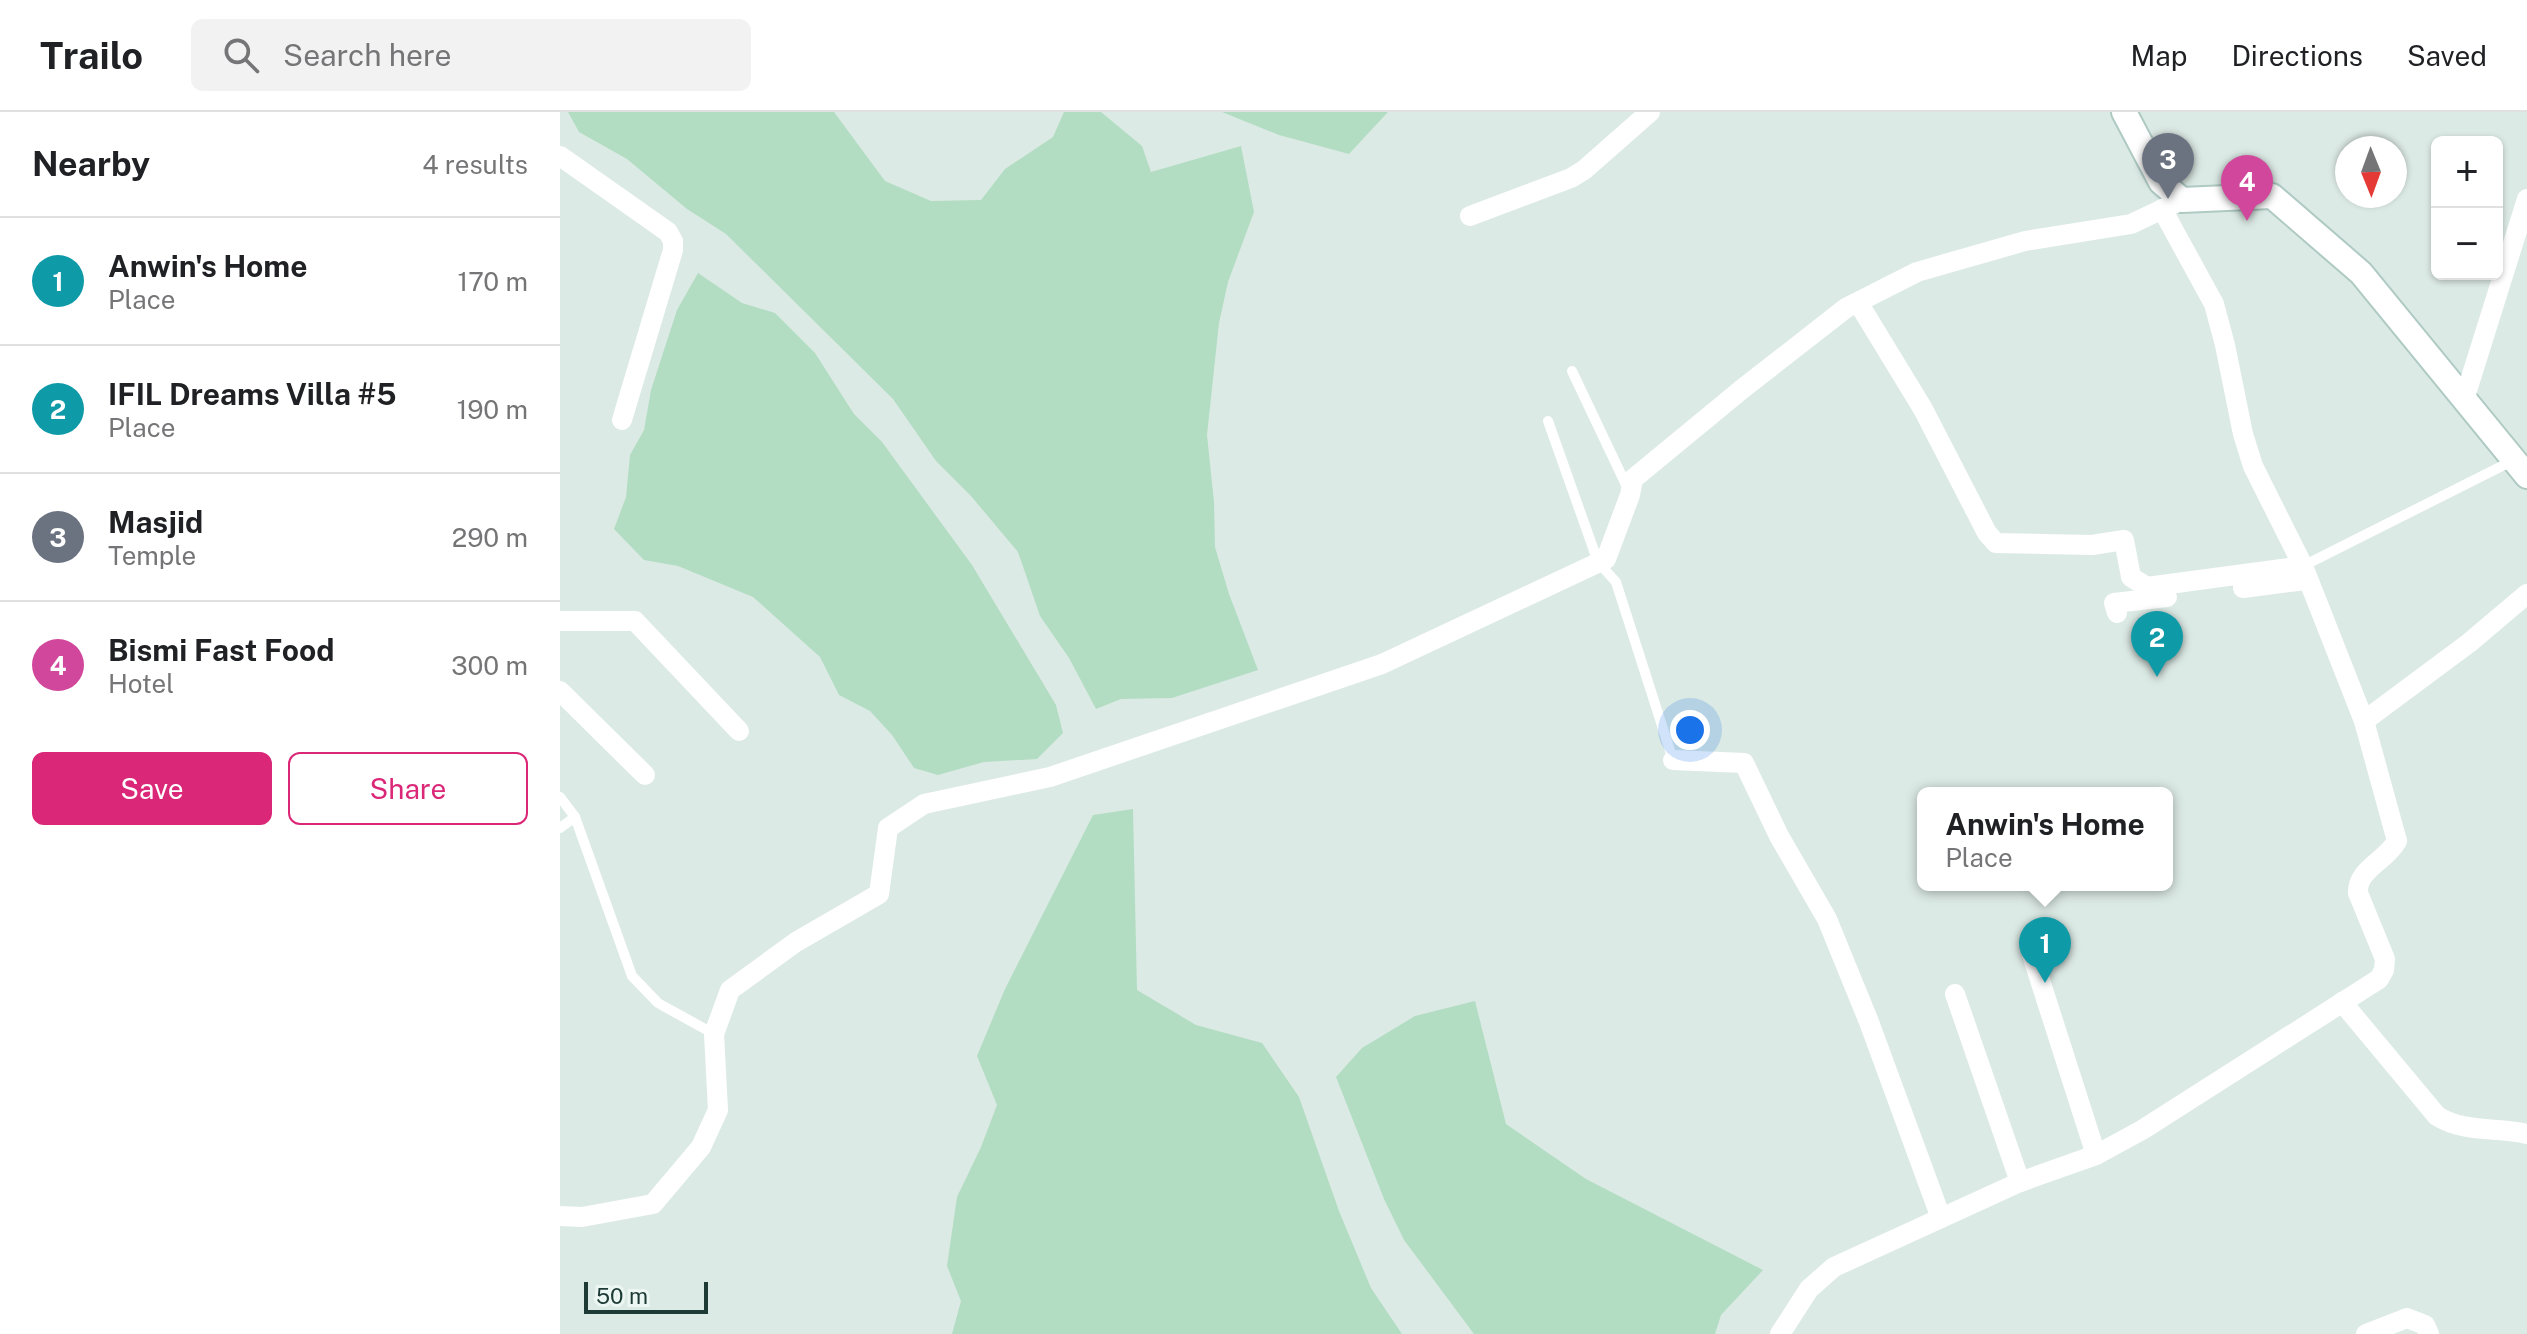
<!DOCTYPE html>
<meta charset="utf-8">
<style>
:root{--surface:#fff;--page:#f2f2f2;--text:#202124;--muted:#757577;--line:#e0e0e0;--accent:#db2777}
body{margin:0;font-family:"Public Sans",sans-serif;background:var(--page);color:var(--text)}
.controls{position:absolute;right:24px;top:24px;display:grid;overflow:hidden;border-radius:12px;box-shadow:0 2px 6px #0004}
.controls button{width:72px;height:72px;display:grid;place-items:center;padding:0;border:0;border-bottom:2px solid var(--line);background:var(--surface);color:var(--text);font:40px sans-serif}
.compass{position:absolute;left:1775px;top:24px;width:72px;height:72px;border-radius:50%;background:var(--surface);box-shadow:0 2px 6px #0004;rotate:179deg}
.scale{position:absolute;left:24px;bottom:20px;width:124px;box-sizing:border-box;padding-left:8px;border:4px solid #1d3a35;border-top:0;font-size:22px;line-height:28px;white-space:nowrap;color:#1d3a35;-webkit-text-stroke:6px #ecf6f2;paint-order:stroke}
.you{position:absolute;left:1130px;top:618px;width:28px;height:28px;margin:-20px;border:6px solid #fff;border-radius:50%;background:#1a73e8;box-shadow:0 0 0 12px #1a73e833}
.badge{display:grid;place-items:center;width:52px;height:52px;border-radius:50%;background:var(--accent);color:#fff;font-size:26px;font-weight:700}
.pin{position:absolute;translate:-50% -66px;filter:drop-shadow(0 2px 4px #0008)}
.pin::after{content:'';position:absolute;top:42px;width:28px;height:24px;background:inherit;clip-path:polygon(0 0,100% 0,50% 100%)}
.popup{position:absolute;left:1357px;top:675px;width:256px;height:104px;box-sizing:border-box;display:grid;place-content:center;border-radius:12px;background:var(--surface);filter:drop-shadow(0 2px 6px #0005);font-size:26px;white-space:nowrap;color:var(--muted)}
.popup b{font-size:30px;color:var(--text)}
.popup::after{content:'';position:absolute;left:50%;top:100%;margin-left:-16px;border:16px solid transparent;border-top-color:var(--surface)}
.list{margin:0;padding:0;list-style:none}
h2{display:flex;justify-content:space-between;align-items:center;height:104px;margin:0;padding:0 32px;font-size:34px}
h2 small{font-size:26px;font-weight:400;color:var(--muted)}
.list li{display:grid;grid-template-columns:52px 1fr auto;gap:24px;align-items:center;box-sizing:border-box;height:128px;padding:0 32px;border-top:2px solid var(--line)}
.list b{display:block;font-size:30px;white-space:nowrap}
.list p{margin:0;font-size:26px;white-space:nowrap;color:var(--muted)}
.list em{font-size:26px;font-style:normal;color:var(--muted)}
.actions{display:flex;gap:16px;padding:24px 32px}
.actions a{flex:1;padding:18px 0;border:2px solid var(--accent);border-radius:12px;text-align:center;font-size:28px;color:var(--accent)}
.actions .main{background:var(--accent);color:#fff}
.icon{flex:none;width:44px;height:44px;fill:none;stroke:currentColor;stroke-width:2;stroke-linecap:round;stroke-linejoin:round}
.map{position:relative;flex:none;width:1967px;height:1222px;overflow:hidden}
header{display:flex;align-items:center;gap:48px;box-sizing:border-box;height:112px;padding:0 40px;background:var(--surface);border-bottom:2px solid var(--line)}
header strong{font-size:38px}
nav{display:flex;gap:44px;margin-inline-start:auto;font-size:28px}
.search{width:560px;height:72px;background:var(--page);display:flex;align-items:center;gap:20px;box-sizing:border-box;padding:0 28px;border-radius:12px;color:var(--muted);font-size:30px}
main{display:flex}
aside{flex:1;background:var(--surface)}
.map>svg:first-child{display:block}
.green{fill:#b2ddc2}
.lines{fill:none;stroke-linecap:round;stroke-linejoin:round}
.secondary-casing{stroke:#aecac3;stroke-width:28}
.lane{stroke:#fff;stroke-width:10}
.street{stroke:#fff;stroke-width:20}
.secondary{stroke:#fff;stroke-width:24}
</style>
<header>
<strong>Trailo</strong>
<div class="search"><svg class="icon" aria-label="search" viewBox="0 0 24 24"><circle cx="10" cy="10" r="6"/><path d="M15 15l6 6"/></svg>Search here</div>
<nav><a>Map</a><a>Directions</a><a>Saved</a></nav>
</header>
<main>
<aside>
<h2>Nearby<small>4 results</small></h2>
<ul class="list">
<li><span class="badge" style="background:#0f9aa8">1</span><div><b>Anwin's Home</b><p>Place</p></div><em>170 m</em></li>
<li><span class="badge" style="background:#0f9aa8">2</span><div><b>IFIL Dreams Villa #5</b><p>Place</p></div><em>190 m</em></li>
<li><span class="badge" style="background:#6b7280">3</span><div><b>Masjid</b><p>Temple</p></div><em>290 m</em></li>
<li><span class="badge" style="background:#d1479c">4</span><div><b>Bismi Fast Food</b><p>Hotel</p></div><em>300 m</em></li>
</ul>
<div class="actions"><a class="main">Save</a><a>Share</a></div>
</aside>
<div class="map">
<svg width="1967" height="1222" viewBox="0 0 1967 1222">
<rect width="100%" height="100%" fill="#dceae5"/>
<!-- green -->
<g class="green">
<path d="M 8,0 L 274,0 L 325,69 L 371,89 L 421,88 L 445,57 L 493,25 L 504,0 L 541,0 L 582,34 L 591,60 L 681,34 L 694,100 L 668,170 L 659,211 L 647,323 L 654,390 L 655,435 L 669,482 L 698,558 L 612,586 L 561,587 L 536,597 L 509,546 L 480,504 L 458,440 L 411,384 L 376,349 L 333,287 L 166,122 L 127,97 L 67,47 L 19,20 Z"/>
<path d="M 662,0 L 828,0 L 789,42 L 719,23 Z"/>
<path d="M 138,161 L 182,191 L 215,201 L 255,241 L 294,302 L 322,330 L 412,453 L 496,593 L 503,621 L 477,647 L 424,650 L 378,663 L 354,656 L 332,623 L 310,599 L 279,583 L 260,545 L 193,485 L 118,454 L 84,448 L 54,417 L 66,385 L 70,343 L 84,318 L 91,278 L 117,198 Z"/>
<path d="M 573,697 L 577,878 L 636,913 L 702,931 L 739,985 L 779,1099 L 811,1176 L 842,1222 L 392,1222 L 401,1189 L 387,1154 L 397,1085 L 421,1035 L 437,993 L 417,944 L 445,877 L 533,703 Z"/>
<path d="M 915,889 L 946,1012 L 1026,1067 L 1203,1158 L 1161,1203 L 1155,1222 L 914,1222 L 844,1128 L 824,1087 L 776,965 L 802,936 L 855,904 Z"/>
</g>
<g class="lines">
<!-- secondary casing -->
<g class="secondary-casing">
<path id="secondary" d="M 1564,0 L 1601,70 L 1622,88 L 1712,84 L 1801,161 L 1967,364"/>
</g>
<!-- lane -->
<g class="lane">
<path d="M 1012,259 L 1068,377"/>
<path d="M 988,309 L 1038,450 L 1056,470 L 1113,648"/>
<path d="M 1743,454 L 1954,348"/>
<path d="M 0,685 L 15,705 L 72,864 L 98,891 L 154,922"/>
<path d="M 0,716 L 15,705"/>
</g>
<!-- street -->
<g class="street">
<path d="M 0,44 L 108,120 L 113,129 L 113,138 L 62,308"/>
<path d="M 910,104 L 1011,66 L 1024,58 L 1090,0"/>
<path d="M 1299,192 L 1363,297 L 1427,421 L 1436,431 L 1532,433 L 1564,428 L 1571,465 L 1587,475 L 1743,454"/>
<path d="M 1904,288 L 1967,87"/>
<path d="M 1683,476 L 1746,468"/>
<path d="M 1557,501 L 1554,491 L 1607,485"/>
<path d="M 0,509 L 75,509 L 179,619"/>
<path d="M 0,579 L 85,663"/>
<path d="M 1804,609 L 1909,531 L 1967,482"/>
<path d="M 1113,648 L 1184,651 L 1219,724 L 1267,807 L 1309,910 L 1381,1106"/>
<path d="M 1472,843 L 1536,1043"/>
<path d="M 1395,882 L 1460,1070"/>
<path d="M 1782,890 L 1877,1004 C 1904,1021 1937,1015 1967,1022"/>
<path d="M 0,1104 L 22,1105 L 93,1092 L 141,1035 L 158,998 L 154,922 L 170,878 L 236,830 L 319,782 L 328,716 L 364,692 L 490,665 L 822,552 L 1046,447 L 1070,383 L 1073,367 L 1181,278 L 1286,196 L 1357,160 L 1465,129 L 1571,112 L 1622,88"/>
<path d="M 1220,1222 L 1249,1177 L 1274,1155 L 1460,1070 L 1536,1043 L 1582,1018 L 1819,867 L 1824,858 L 1825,847 L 1798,781 C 1797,757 1825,750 1837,729 L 1804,609 L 1743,454 L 1693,354 L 1683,322 L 1665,233 L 1654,192 L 1602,97"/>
<path d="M 1806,1222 L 1847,1206 L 1865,1213 L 1869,1222"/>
</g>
<!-- secondary -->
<use href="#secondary" class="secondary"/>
</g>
</svg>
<div class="controls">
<button>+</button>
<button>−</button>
</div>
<svg class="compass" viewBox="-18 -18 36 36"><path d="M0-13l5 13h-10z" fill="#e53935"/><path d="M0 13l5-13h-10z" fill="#757577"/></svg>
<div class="scale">50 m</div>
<div class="you"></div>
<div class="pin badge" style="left:1485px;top:871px;background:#0f9aa8">1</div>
<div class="popup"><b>Anwin's Home</b>Place</div>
<div class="pin badge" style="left:1597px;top:565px;background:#0f9aa8">2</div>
<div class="pin badge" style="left:1608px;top:87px;background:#6b7280">3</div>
<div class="pin badge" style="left:1687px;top:109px;background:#d1479c">4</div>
</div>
</main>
